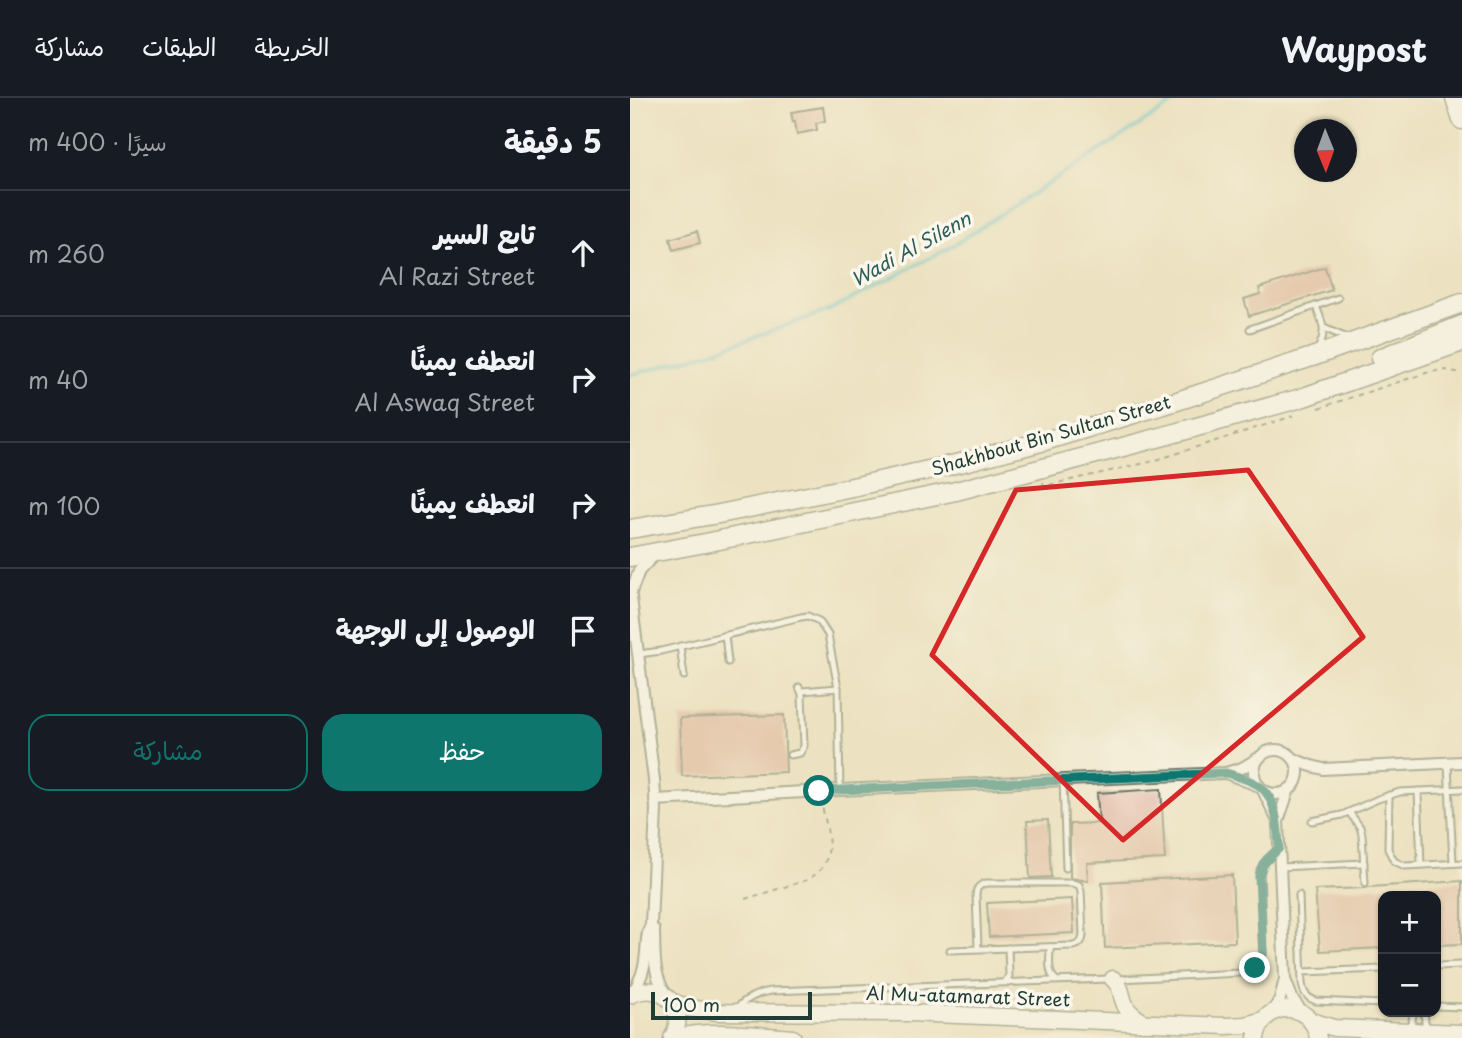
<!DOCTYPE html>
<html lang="ar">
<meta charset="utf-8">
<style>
:root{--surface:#171b24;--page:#20242c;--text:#f1f3f6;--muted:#9ea1a6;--line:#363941;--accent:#0f766e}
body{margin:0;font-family:"Playpen Sans","Playpen Sans Arabic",sans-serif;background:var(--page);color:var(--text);direction:rtl}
.controls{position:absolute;right:21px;bottom:21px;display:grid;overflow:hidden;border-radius:14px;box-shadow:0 2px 5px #0004}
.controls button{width:63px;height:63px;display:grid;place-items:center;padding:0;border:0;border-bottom:2px solid var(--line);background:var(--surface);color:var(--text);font:35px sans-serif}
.compass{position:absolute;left:664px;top:21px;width:63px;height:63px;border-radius:50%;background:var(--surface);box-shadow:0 2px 5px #0004;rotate:179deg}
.scale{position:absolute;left:21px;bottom:18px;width:161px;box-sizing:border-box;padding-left:7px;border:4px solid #1f3d34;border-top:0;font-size:19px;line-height:24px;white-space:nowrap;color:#1f3d34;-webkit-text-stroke:5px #fbf7ec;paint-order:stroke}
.stop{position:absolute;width:21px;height:21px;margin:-16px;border:5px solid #0f766e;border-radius:50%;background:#fff}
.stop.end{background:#0f766e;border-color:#fff;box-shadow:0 2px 7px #0008}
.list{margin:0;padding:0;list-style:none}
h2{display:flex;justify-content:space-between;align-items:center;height:91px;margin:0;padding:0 28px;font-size:30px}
h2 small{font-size:23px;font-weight:400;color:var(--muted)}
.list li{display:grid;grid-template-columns:46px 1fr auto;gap:21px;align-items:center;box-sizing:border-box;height:126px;padding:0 28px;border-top:2px solid var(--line)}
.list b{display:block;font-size:26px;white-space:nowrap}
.list p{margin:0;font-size:23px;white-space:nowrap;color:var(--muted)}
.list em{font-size:23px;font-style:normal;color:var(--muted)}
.actions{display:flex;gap:14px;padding:21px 28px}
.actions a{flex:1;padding:16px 0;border:2px solid var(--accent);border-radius:21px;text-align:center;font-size:24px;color:var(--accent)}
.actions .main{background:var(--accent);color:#fff}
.icon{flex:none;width:38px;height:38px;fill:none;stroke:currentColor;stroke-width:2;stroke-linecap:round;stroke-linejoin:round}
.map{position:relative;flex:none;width:832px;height:940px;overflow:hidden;direction:ltr}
header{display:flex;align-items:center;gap:42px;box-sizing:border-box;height:98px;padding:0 35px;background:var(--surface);border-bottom:2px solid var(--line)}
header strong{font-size:33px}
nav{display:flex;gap:38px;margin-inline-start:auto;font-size:24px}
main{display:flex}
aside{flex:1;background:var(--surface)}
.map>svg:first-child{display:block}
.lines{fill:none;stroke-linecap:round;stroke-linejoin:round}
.stream{stroke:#54c1cc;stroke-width:3.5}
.building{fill:#ddad97}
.lane-casing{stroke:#677765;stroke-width:9}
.street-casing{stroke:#677765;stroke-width:14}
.secondary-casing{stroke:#677765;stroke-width:19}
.primary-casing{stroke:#677765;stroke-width:21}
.path{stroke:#677765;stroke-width:2;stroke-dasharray:5 5;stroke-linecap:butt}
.lane{stroke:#fff;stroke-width:5}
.street{stroke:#fff;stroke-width:10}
.secondary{stroke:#fff;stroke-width:16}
.primary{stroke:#fff;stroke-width:18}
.route{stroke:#0f766e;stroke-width:9}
.marked{fill:none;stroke:#d62828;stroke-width:5;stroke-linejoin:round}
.labels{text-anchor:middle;stroke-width:7;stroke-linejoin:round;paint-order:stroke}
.street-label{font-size:18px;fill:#1f3d34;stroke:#fbf7ec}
.water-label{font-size:19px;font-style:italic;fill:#2c5e5a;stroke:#fbf7ec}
</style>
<header>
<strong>Waypost</strong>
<nav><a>الخريطة</a><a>الطبقات</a><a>مشاركة</a></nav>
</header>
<main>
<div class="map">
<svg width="832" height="940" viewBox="0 0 832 940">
<rect width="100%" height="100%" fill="#fbf7ec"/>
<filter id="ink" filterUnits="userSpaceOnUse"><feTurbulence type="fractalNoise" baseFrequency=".0143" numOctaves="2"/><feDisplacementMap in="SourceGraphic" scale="14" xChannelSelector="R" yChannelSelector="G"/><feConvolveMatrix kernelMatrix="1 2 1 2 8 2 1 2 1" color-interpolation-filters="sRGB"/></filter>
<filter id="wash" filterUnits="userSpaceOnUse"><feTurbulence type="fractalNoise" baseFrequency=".00686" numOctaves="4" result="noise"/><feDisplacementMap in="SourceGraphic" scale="28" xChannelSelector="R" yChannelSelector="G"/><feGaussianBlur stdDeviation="1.57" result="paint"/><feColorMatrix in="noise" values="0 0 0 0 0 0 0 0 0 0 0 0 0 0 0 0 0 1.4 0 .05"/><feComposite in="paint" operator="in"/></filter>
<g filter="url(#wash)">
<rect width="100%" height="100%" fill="#ece2c1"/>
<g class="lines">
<!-- stream -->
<path class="stream" d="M 0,277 L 82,254 L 200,212 L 317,151 L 551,0"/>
</g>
<g id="blocks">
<!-- building -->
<g class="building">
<path d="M 193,9 L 195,23 L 186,25 L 187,32 L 167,36 L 165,23 L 163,24 L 161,14 Z"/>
<path d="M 67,133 L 70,145 L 43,152 L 40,141 Z"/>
<path d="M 695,169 L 702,192 L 619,218 L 614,201 L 630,196 L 629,190 Z"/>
<path d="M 154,617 L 156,674 L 52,678 L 50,620 Z"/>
<path d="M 531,691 L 535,761 L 457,765 L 458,783 L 440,780 L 440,726 L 469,725 L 467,695 Z"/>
<path d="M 418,722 L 421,779 L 400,780 L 397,723 Z"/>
<path d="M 602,777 L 605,844 L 475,850 L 472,784 Z"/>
<path d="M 832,783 L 832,846 L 806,847 L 806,798 L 753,798 L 753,850 L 690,853 L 685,792 L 735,790 L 739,789 Z"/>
<path d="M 442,801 L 444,835 L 359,839 L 357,805 Z"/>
</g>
</g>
</g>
<g filter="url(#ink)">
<use href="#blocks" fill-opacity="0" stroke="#677765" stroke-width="2"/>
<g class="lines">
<!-- lane casing -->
<g class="lane-casing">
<g id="lane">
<path d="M 686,208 C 693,226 697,233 688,251"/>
<path d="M 694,230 L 717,240"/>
<path d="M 620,231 L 708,200"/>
<path d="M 95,537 L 98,564"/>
<path d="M 50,548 L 54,578"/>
<path d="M 9,556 L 31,553 L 171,519 L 178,518 L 189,523 L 198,537 L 208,590 L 210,692"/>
<path d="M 172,593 L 208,590"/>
<path d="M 160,657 L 170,655 L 174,648 L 172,596 L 169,589"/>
<path d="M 818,666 L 823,765"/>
<path d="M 433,682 L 436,770"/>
<path d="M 788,693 L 791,767"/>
<path d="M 759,697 L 758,751 L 764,763 L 775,768 L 832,765"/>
<path d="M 719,714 L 730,729 L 732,736 L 735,785"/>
<path d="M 682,723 L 712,717 L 748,701 L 770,694 L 832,691"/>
<path d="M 650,769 L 734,765"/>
<path d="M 669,797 L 672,885 C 673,895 677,900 686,903 L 753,906"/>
<path d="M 420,849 C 420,860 417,875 426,882"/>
<path d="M 320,852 L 443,848 C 450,847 453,843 453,836 L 451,793 L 449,787 L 442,785 L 356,785 C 349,787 346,790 346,797 L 348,851"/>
<path d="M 806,868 L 832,867"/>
<path d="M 672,874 L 753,871"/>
<path d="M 489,881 L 610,875 C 622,873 628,868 633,856 L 630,772 L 637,761 L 649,750"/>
<path d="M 375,884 L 379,878 L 378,850"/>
<path d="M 806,908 L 832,909"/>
<path d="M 106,910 C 117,900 127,895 141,893 L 480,881"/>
<path d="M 794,914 L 795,924 L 798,930"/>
<path d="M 778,930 L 782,924 L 783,914"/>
</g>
</g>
<!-- street casing -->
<g class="street-casing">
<g id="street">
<path d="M 0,492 L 24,682 L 26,711 L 21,827 C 16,835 17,845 16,855 C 15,871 11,883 1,897"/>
<path d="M 1,494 L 9,473 L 25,456"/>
<circle cx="646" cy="674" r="22"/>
<path d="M 664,661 L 678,667 L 693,671 L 832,664"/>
<path d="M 596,675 L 629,688"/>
<path d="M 633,692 L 648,723"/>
<path d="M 25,702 L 210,692 L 596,675 L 612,670 L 627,661"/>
<path d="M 24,832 C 25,858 22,873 36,897"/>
<path d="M 656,884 L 662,900 L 672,914"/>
<path d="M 642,915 L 650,901 L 655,881 L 648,723 L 659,691"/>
</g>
</g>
<!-- secondary casing -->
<g class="secondary-casing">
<g id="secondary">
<path d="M 483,881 C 493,889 490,898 496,909 C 500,916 507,920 514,925"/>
<path d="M 0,897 C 30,881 60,910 42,940"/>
<path d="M 41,903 L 58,910 L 88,914 L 278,915 L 596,928 L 615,927 L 634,922"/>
<path d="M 682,923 L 704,930 L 832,935"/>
<path d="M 48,940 C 77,930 131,938 163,940"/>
<path d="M 626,940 C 632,901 682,902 688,940"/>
</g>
</g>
<!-- primary casing -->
<g class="primary-casing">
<g id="primary">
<path d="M 825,0 L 832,22"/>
<path d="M 750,260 L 832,227"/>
<path d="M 0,431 L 89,416 L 227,388 L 334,364 L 415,343 L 544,304 L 682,259 L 832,205"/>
<path d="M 0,459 L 75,445 L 326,393 L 527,340 L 668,301 L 832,244"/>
</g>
</g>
<!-- path -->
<g class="path">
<path d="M 689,310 L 799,274 L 815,272 L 832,275"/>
<path d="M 413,384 L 414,388 L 520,364 L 663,318"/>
<path d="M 115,801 L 174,783 C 211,767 197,733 191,703"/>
</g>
<!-- lane -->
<use href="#lane" class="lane"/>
<!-- street -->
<use href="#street" class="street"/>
<!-- secondary -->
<use href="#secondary" class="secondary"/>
<!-- primary -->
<use href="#primary" class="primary"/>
</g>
</g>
<g class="lines" filter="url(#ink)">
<!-- route -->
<path class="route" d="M 189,693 L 596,675 C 606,678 618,681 628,687 C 647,699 648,730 649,750 L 633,766 L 629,778 L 633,856 L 630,864 L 625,870"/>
</g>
<!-- marked area -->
<path d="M0 0H832V940H0ZM 618,372 L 733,539 L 493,742 L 302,557 L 386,392 Z" fill="#ece2c1" fill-opacity=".55" fill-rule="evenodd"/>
<path class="marked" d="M 618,372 L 733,539 L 493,742 L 302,557 L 386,392 Z"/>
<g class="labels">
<!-- street labels -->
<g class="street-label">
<text transform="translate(421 338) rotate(-16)" y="6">Shakhbout Bin Sultan Street</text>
<text transform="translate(338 899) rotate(2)" y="6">Al Mu-atamarat Street</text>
</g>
<!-- water labels -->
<g class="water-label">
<text transform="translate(281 151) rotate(-29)" y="7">Wadi Al Silenn</text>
</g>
</g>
</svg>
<div class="controls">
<button>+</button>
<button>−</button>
</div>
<svg class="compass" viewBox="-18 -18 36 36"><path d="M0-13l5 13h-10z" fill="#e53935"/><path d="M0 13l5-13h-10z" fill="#9ea1a6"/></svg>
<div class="scale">100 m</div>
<div class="stop" style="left:189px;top:693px"></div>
<div class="stop end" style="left:625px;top:870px"></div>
</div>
<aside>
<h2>5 دقيقة<small>سيرًا · 400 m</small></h2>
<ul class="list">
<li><svg class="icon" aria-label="ahead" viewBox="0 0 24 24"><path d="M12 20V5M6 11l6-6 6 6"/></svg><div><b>تابع السير</b><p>Al Razi Street</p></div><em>260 m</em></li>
<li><svg class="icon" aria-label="right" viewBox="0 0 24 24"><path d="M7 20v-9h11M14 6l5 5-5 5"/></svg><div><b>انعطف يمينًا</b><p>Al Aswaq Street</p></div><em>40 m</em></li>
<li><svg class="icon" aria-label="right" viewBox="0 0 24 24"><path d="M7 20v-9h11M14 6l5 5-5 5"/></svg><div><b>انعطف يمينًا</b></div><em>100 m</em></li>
<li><svg class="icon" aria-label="arrive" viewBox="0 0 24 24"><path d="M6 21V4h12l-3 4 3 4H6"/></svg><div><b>الوصول إلى الوجهة</b></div></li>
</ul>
<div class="actions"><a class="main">حفظ</a><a>مشاركة</a></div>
</aside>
</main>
